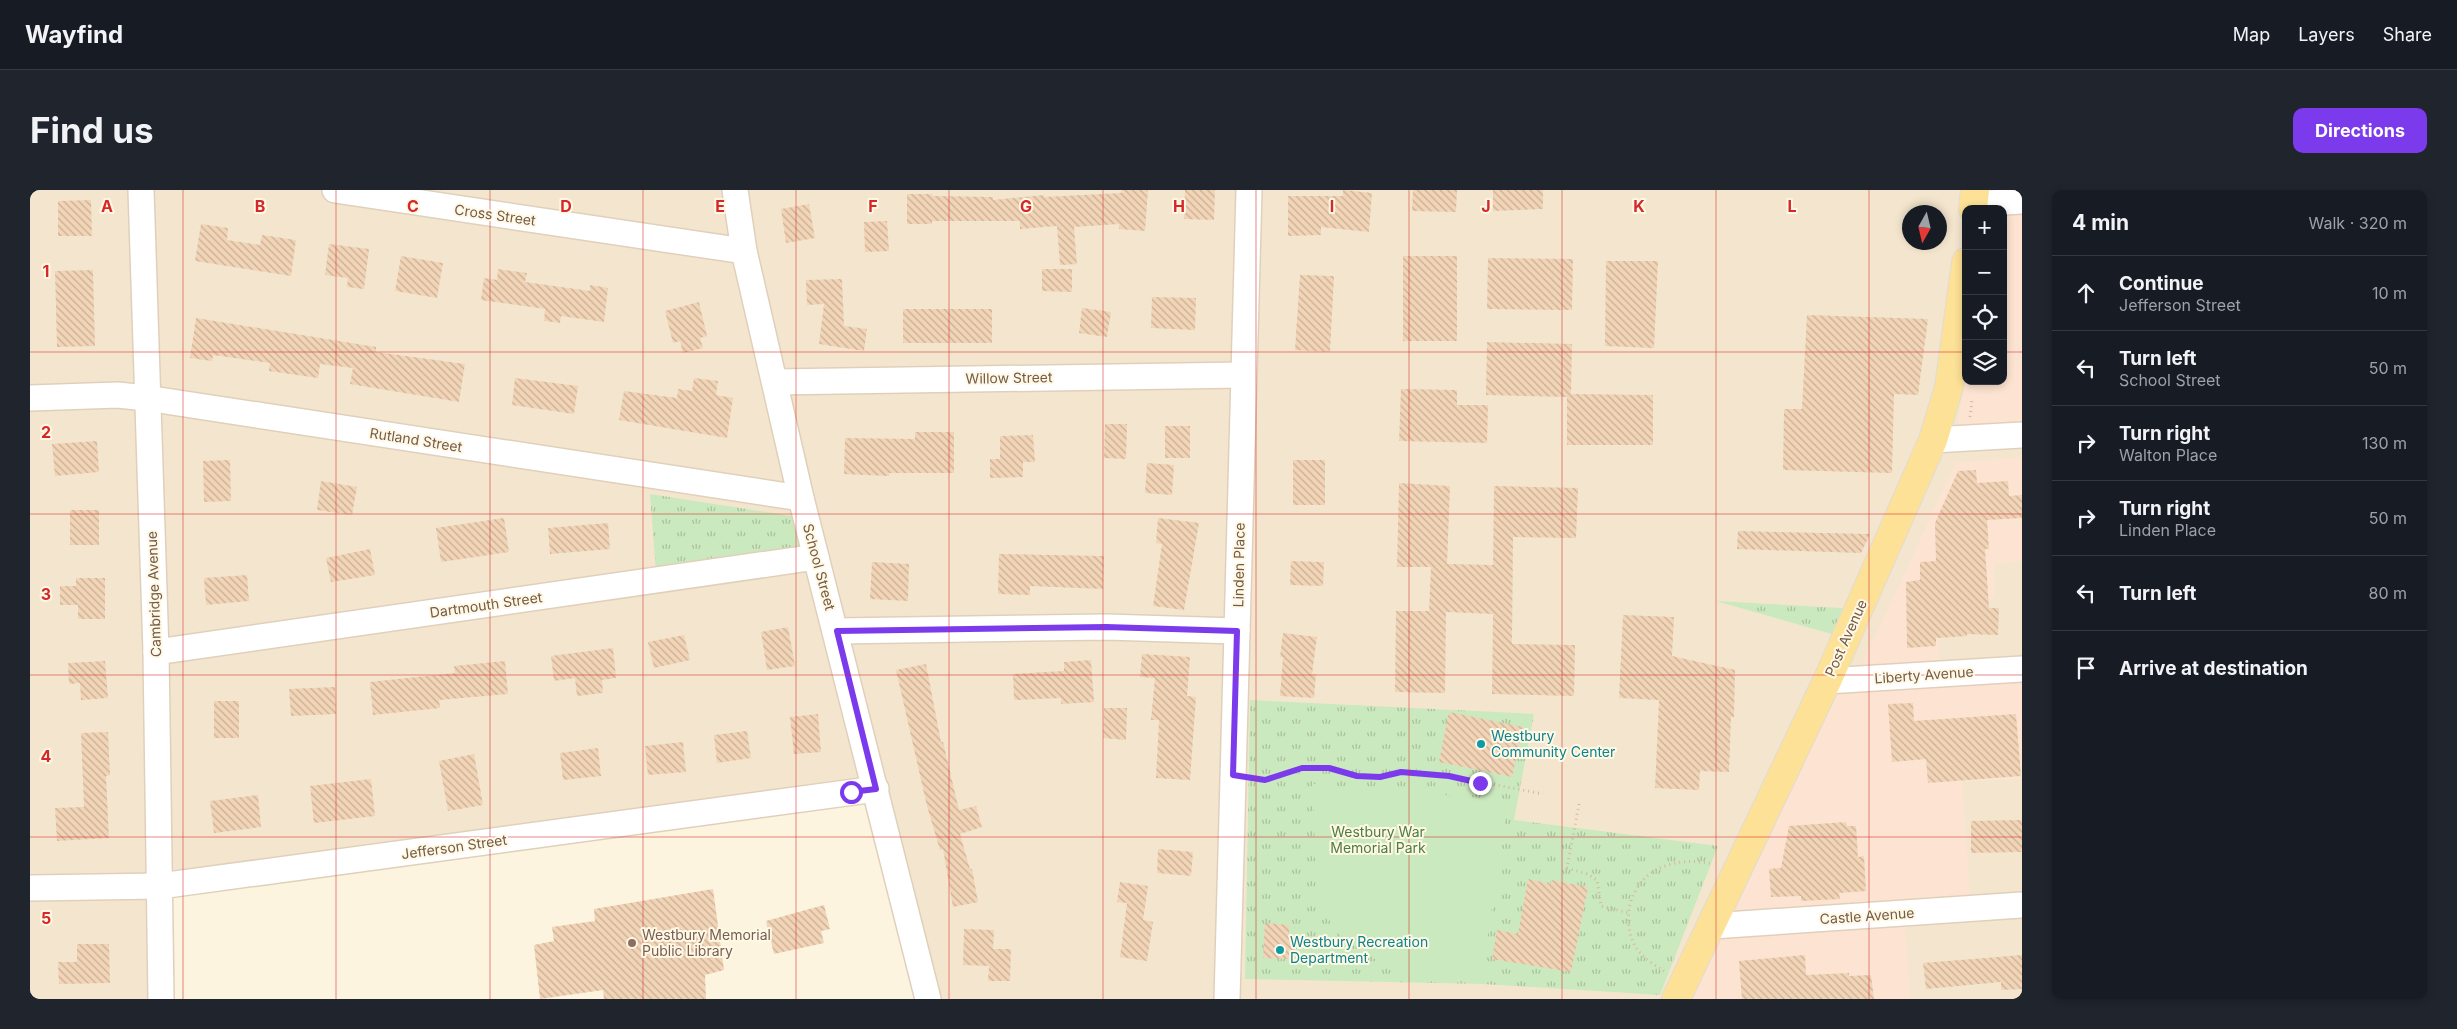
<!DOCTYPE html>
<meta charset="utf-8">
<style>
:root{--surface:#171b24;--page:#20242c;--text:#f1f3f6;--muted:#9ea1a6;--line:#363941;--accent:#7c3aed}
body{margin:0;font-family:Inter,sans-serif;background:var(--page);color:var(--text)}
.controls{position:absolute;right:15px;top:15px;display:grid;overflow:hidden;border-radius:10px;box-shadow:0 2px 8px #0003}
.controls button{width:45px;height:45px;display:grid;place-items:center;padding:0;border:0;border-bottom:1px solid var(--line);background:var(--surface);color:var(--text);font:25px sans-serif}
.compass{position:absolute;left:1872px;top:15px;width:45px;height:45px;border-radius:50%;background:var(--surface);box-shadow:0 2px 8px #0003;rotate:188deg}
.stop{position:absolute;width:15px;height:15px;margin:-11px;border:4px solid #7c3aed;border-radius:50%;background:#fff}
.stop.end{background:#7c3aed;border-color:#fff;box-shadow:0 1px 5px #0008}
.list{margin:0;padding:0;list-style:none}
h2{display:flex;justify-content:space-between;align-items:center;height:65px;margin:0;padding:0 20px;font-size:21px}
h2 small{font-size:16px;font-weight:400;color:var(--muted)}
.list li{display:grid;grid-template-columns:32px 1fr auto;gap:15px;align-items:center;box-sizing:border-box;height:75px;padding:0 20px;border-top:1px solid var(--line)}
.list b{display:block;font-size:19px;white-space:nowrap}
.list p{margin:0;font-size:16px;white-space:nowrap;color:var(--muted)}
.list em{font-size:16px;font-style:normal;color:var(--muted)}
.icon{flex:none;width:28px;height:28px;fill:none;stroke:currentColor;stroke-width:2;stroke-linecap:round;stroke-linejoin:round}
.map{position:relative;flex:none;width:1992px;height:809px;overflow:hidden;border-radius:10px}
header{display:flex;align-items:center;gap:30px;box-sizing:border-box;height:70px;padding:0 25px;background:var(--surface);border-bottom:1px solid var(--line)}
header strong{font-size:24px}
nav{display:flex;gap:28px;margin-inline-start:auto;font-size:18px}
.intro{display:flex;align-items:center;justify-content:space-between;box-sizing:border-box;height:120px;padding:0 30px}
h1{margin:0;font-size:35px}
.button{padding:12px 22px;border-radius:10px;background:var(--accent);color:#fff;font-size:18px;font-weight:700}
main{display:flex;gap:30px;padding:0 30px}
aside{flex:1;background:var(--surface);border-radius:10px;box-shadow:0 2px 8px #0003}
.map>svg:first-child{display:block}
.residential{fill:#f4e6ce;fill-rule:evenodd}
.commercial{fill:#fde4d2}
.grass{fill:url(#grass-tufts)}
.pitch{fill:#cbe9be}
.building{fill:url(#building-back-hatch)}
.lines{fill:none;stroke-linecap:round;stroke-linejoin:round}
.minor-casing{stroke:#e0d0bb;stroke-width:28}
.major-casing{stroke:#e0dbd7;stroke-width:30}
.path{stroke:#d6b89a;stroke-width:3;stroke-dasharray:1 4;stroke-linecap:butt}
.minor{stroke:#fff;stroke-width:25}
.major{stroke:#fde196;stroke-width:28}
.route{stroke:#7c3aed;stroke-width:6}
.grid{fill:none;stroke:#d62828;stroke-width:1;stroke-opacity:0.55}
.culture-dot{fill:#0f9aa8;stroke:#fff8e5;stroke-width:2}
.education-dot{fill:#8d6e63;stroke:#fff8e5;stroke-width:2}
.labels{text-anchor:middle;stroke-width:4;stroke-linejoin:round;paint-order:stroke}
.street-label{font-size:14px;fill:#735b47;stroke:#fff8e5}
.culture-label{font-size:14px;fill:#0d838f;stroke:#fff8e5;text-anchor:start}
.park-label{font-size:14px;fill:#4d7e41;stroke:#fff8e5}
.education-label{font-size:14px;fill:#785e54;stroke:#fff8e5;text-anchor:start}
.grid-label{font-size:16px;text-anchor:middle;font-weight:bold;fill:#d62828;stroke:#fff8e5;stroke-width:4;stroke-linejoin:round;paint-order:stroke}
</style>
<header>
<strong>Wayfind</strong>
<nav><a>Map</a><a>Layers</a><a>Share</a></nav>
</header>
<div class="intro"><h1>Find us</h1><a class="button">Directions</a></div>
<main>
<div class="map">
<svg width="1992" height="809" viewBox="0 0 1992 809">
<defs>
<pattern id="grass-tufts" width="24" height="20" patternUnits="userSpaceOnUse" patternTransform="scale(1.25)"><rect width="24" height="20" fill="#cbe9be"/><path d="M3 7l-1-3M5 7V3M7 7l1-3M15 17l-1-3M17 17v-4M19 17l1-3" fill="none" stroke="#a9c09c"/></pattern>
<pattern id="building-back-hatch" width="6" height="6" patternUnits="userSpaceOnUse" patternTransform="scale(1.25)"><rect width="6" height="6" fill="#f2d4b6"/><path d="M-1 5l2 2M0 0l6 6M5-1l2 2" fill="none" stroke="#c8af96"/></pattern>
</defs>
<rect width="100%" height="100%" fill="#fcf4df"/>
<!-- residential -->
<path class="residential" d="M 0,0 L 1992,0 L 1992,809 L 898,809 L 846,599 L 130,695 L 131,809 L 0,809 ZM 1936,19 L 1973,19 L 1973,191 L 1936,191 ZM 1880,22 L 1910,22 L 1910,52 L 1880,52 Z"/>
<!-- commercial -->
<g class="commercial">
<path d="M 1992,24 L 1992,234 L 1928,236 L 1936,178 L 1936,191 L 1973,191 L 1973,25 Z"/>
<path d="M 1992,267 L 1992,371 L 1964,374 L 1965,408 L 1908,413 L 1909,471 L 1832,475 L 1926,273 Z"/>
<path d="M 1992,479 L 1992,589 L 1932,591 L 1941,719 L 1874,723 L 1880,809 L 1646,809 L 1797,491 Z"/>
</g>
<!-- grass -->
<g class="grass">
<path d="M 620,304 L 762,326 L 772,361 L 626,382 Z"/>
<path d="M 1686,411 L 1829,419 L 1816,448 Z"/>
<path d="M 1220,510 L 1504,524 L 1484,630 L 1688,656 L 1630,805 L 1453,794 L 1215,789 Z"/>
</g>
<!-- pitch -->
<path class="pitch" d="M 1283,594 L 1464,609 L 1476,626 L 1451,789 L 1371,787 L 1304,741 L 1286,697 Z"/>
<!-- building -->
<g class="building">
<path d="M 1092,0 L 1118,0 L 1115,41 L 1089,39 L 1089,34 L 1044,37 L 1047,74 L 1030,75 L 1027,36 L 990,39 L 990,31 L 902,31 L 902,34 L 877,34 L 877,4 L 902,4 L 902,6 L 963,7 L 963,10 L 1014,5 L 1014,7 L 1091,3 Z"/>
<path d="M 1155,0 L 1185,0 L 1184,30 L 1154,29 Z"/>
<path d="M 1313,0 L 1342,3 L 1339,42 L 1291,37 L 1291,45 L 1258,46 L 1258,6 L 1313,6 Z"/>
<path d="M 1383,0 L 1427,0 L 1426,22 L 1382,21 Z"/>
<path d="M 1463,0 L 1513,0 L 1513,19 L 1463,21 Z"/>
<path d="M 61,10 L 62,46 L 28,46 L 28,11 Z"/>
<path d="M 779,14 L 785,48 L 756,53 L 751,19 Z"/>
<path d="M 857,31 L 859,61 L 835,62 L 834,32 Z"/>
<path d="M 171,34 L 198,38 L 197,50 L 230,55 L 232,45 L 266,50 L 261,86 L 165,71 Z"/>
<path d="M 299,54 L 339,59 L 334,99 L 317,97 L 318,88 L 295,85 Z"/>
<path d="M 371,66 L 413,73 L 407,108 L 365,101 Z"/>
<rect x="1373" y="66" width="54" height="85"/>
<path d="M 1458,68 L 1543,69 L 1542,120 L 1457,119 Z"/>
<path d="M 1576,71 L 1628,71 L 1624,158 L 1575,156 Z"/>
<path d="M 468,79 L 497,83 L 495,92 L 560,101 L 560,95 L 578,98 L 574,132 L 531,126 L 530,133 L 514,131 L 515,119 L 451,110 L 454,88 L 467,90 Z"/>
<path d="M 1012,79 L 1042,79 L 1042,102 L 1012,101 Z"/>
<path d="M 63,80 L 65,156 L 27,157 L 25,81 Z"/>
<path d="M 1270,85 L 1304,86 L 1300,162 L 1265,160 Z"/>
<path d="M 812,89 L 814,136 L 837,139 L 834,161 L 789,154 L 794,114 L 777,115 L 776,90 Z"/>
<path d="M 1122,107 L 1166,108 L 1165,140 L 1121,138 Z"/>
<path d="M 669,112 L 677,146 L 670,148 L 673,158 L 653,163 L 650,151 L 643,153 L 635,121 Z"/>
<path d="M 1052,118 L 1081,122 L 1077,147 L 1049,143 Z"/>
<rect x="873" y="119" width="89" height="34"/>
<path d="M 1777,125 L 1898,129 L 1888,205 L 1864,204 L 1862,283 L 1753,280 L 1754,219 L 1772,219 Z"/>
<path d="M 166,128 L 346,157 L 346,162 L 435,174 L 429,212 L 320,194 L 323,178 L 290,174 L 288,188 L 239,181 L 240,173 L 183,165 L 182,171 L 160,168 Z"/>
<path d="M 1457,152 L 1542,154 L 1541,204 L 1623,205 L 1623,255 L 1537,255 L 1537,207 L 1456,205 Z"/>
<path d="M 485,188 L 548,196 L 544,224 L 482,215 Z"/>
<path d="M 664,188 L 688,191 L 686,205 L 703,208 L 697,248 L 589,230 L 594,201 L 647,208 L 648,199 L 662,201 Z"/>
<path d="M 1371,199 L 1427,200 L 1427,215 L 1458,215 L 1457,253 L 1369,251 Z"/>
<path d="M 1075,234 L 1097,234 L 1096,269 L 1074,268 Z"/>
<rect x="1135" y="236" width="25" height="32"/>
<path d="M 885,242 L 924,242 L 924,283 L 859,283 L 859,286 L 814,284 L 815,248 L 885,249 Z"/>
<path d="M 1003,245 L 1005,272 L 993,272 L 993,287 L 960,288 L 960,269 L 970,269 L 970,246 Z"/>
<path d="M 67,251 L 69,282 L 25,286 L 22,254 Z"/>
<path d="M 200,270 L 201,311 L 174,312 L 173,271 Z"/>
<rect x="1263" y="270" width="32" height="45"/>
<path d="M 1117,273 L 1144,275 L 1142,305 L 1115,303 Z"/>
<path d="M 1946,280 L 1947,293 L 1978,291 L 1979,306 L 1992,305 L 1992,328 L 1957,330 L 1959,359 L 1955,359 L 1959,418 L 1969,418 L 1968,445 L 1937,444 L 1937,446 L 1906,448 L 1906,456 L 1877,458 L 1876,392 L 1890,390 L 1890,372 L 1906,371 L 1905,333 L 1928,281 Z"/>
<path d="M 291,291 L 327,297 L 322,325 L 287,320 Z"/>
<path d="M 1369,293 L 1420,296 L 1417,374 L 1463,375 L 1464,296 L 1548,298 L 1546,348 L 1483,347 L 1482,454 L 1545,455 L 1544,506 L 1462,504 L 1463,424 L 1416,422 L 1415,503 L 1365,502 L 1366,421 L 1399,421 L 1401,377 L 1367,377 Z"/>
<rect x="40" y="320" width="29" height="35"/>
<path d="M 474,328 L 479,362 L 411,372 L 406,338 Z"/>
<path d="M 1128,328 L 1169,333 L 1154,420 L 1123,416 L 1132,354 L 1126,353 Z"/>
<path d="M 578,333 L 580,359 L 520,364 L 518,338 Z"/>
<path d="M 1708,341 L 1840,344 L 1831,363 L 1707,359 Z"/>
<path d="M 340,359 L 345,385 L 301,392 L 296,368 Z"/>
<path d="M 969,364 L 1074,366 L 1073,399 L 1000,396 L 1000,405 L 968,404 Z"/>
<path d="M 1261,371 L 1294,372 L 1293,396 L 1260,395 Z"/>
<path d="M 842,372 L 879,374 L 878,411 L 840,409 Z"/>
<path d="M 217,385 L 219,411 L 176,415 L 174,388 Z"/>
<path d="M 46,388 L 75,388 L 75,429 L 48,429 L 48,415 L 30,415 L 30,396 L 46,396 Z"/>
<path d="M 1593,425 L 1644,427 L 1642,466 L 1705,480 L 1704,527 L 1701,527 L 1699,582 L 1670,581 L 1669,600 L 1625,598 L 1629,510 L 1589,508 Z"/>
<path d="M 758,437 L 765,476 L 737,480 L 731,442 Z"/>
<path d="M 1253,443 L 1287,447 L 1282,484 L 1286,484 L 1284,508 L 1250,506 L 1253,467 L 1250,467 Z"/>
<path d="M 654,445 L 660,470 L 624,478 L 618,452 Z"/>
<path d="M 583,458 L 586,488 L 572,490 L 573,503 L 547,506 L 545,488 L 524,491 L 521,466 Z"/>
<path d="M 1112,464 L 1160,467 L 1157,506 L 1166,507 L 1160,590 L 1126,588 L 1129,530 L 1121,530 L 1125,488 L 1110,487 Z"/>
<path d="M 1061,470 L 1064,512 L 1031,514 L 1031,508 L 984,510 L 983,484 L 1034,481 L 1034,472 Z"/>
<path d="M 75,471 L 78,508 L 51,510 L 50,493 L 39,494 L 38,473 Z"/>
<path d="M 475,471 L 478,504 L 409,510 L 410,518 L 343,525 L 340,492 L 425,483 L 424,476 Z"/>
<path d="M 896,474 L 911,552 L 913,552 L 929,620 L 946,616 L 952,637 L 930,644 L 940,679 L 942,679 L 948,712 L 923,717 L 913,659 L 910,660 L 897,616 L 866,480 Z"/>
<path d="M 305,497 L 306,524 L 261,526 L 259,499 Z"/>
<rect x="184" y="511" width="25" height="37"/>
<path d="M 1883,513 L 1884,531 L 1986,524 L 1991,586 L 1898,593 L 1896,569 L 1862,572 L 1858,514 Z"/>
<path d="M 1074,518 L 1097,518 L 1096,550 L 1073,548 Z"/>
<path d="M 1419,522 L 1493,537 L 1482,587 L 1409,572 Z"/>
<path d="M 788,524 L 791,562 L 764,564 L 760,527 Z"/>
<path d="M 717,541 L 721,568 L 687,573 L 684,545 Z"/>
<path d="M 78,542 L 80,585 L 76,586 L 79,648 L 27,651 L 25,618 L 54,617 L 51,543 Z"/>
<path d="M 653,552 L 656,582 L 618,585 L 615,556 Z"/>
<path d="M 568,558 L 571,586 L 533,590 L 530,563 Z"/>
<path d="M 444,564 L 453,615 L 418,621 L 409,571 Z"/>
<path d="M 341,589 L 345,626 L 284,633 L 280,596 Z"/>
<path d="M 228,605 L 231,637 L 184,643 L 180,611 Z"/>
<path d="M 1992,630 L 1992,662 L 1941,663 L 1941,631 Z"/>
<path d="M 1816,632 L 1817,636 L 1826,636 L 1828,667 L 1834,666 L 1836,701 L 1809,703 L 1810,709 L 1771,711 L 1771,706 L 1741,707 L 1739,679 L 1751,678 L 1759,636 Z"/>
<path d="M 1128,659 L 1163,662 L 1161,686 L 1127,683 Z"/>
<path d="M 1498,689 L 1521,694 L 1521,690 L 1558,697 L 1541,782 L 1462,769 L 1467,740 L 1488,744 Z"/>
<path d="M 1090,692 L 1118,696 L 1113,730 L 1123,732 L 1117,771 L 1090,767 L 1097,713 L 1087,712 Z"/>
<path d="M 683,699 L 694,780 L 675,785 L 676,809 L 574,809 L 573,800 L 510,809 L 504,755 L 524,751 L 522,737 L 565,731 L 564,719 Z"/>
<path d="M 794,715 L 800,739 L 791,741 L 794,753 L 744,764 L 736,731 Z"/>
<path d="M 1235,733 L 1259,735 L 1259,751 L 1266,751 L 1265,769 L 1233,768 Z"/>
<path d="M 934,739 L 964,740 L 963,759 L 981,759 L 980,791 L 958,791 L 959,776 L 933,775 Z"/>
<path d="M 47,754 L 79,754 L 80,793 L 29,794 L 28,772 L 47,772 Z"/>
<path d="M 1775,765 L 1776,785 L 1819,783 L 1819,786 L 1841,785 L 1844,809 L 1712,809 L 1709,771 Z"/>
<path d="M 1992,765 L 1992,799 L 1971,800 L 1971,792 L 1896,799 L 1893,773 Z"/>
</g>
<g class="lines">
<!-- minor casing -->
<g class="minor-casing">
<g id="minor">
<path d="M 111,0 L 126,462 L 131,809"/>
<path d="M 305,0 L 714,61"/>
<path d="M 705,0 L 714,61 L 771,308 L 898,809"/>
<path d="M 1943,14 L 1992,11"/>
<path d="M 745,192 L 1213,185"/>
<path d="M 0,208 L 88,205 L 116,208 L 771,308"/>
<path d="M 1903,250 L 1992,245"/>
<path d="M 807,441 L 1076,437 L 1207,441"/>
<path d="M 126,462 L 786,367"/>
<path d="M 1797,491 L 1992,479"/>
<path d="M 0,698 L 130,696 L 846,599"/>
<path d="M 1682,736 L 1992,715"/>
<path d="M 1197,809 L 1219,0"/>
</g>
</g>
<!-- major casing -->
<g class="major-casing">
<g id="major">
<path d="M 1943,19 L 1945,0"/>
<path d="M 1646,809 L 1797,491 L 1903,250 L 1919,197 L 1936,72"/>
</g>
</g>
<!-- path -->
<g class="path">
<path d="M 1940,227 L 1942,210"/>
<path d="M 1224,588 L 1235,590 L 1249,587 L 1272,578 L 1299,578 L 1327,586 L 1350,587 L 1371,581 L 1419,586 L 1513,604"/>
<path d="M 1549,614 L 1537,678 L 1557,684 L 1567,690 L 1571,716 L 1599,723"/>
<path d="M 1634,781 C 1626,776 1615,769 1609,762 C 1587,731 1600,686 1638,675 C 1654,670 1668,671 1684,674"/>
</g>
<!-- minor -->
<use href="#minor" class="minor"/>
<!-- major -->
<use href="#major" class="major"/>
</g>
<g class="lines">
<!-- route -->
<path class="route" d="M 821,602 L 846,599 L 807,441 L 1076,437 L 1207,441 L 1203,585 L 1235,590 L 1272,578 L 1299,578 L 1327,586 L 1350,587 L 1371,582 L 1419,586 L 1450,593"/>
</g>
<!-- grid -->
<path class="grid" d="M 153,0 L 153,809M 306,0 L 306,809M 460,0 L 460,809M 613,0 L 613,809M 766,0 L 766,809M 919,0 L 919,809M 1073,0 L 1073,809M 1226,0 L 1226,809M 1379,0 L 1379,809M 1532,0 L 1532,809M 1686,0 L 1686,809M 1839,0 L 1839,809M 0,162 L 1936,162M 1973,162 L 1992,162M 0,324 L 1992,324M 0,485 L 1992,485M 0,647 L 1992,647"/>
<!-- markers -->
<g class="culture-dot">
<circle cx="1451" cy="554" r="5"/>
<circle cx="1250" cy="760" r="5"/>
</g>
<circle class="education-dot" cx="602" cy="753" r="5"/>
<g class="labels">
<!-- street labels -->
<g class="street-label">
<text transform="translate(465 25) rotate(8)" y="5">Cross Street</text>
<text transform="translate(979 188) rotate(-1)" y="5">Willow Street</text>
<text transform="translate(386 250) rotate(9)" y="5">Rutland Street</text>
<text transform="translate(1209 375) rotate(-89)" y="5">Linden Place</text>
<text transform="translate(789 377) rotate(75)" y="5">School Street</text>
<text transform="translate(124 404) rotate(-92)" y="5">Cambridge Avenue</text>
<text transform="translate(456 415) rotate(-8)" y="5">Dartmouth Street</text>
<text transform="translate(1816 448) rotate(-66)" y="5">Post Avenue</text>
<text transform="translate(1894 485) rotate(-4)" y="5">Liberty Avenue</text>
<text transform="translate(424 657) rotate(-8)" y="5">Jefferson Street</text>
<text transform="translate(1837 726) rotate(-4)" y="5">Castle Avenue</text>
</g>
<!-- culture labels -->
<g class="culture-label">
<text x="1461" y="551">Westbury<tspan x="1461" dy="16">Community Center</tspan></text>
<text x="1260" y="757">Westbury Recreation<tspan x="1260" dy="16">Department</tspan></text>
</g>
<!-- park labels -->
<g class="park-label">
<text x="1348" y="647">Westbury War<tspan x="1348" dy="16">Memorial Park</tspan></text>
</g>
<!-- education labels -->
<g class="education-label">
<text x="612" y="750">Westbury Memorial<tspan x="612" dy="16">Public Library</tspan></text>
</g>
</g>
<g class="grid-label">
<text x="77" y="22">A</text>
<text x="230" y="22">B</text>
<text x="383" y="22">C</text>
<text x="536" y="22">D</text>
<text x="690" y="22">E</text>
<text x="843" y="22">F</text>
<text x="996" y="22">G</text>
<text x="1149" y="22">H</text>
<text x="1302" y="22">I</text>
<text x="1456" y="22">J</text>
<text x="1609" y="22">K</text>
<text x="1762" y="22">L</text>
<text x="16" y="87">1</text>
<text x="16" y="248">2</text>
<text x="16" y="410">3</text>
<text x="16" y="572">4</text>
<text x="16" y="734">5</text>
</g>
</svg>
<div class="controls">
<button>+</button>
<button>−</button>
<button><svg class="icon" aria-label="locate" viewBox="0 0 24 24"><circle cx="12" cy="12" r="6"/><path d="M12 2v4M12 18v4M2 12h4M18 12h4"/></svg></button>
<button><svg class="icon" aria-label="layers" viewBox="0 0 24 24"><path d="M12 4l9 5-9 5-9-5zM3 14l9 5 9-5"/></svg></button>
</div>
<svg class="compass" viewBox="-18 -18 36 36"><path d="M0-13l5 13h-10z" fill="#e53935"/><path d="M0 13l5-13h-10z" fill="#9ea1a6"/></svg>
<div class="stop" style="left:821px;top:602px"></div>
<div class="stop end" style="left:1450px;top:593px"></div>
</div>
<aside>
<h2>4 min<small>Walk · 320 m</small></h2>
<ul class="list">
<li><svg class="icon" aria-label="ahead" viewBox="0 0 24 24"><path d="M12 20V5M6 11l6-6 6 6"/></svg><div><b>Continue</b><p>Jefferson Street</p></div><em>10 m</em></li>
<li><svg class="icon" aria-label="left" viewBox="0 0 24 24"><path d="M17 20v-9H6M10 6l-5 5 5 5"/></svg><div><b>Turn left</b><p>School Street</p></div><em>50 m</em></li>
<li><svg class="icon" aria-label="right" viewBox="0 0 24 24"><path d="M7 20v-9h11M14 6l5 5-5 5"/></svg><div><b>Turn right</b><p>Walton Place</p></div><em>130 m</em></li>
<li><svg class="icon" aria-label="right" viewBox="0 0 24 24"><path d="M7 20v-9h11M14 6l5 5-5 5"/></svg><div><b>Turn right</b><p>Linden Place</p></div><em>50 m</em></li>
<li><svg class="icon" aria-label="left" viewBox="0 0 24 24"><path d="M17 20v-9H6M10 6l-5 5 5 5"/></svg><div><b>Turn left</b></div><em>80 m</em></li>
<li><svg class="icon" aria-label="arrive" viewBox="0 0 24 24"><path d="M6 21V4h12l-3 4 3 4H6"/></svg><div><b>Arrive at destination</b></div></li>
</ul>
</aside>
</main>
